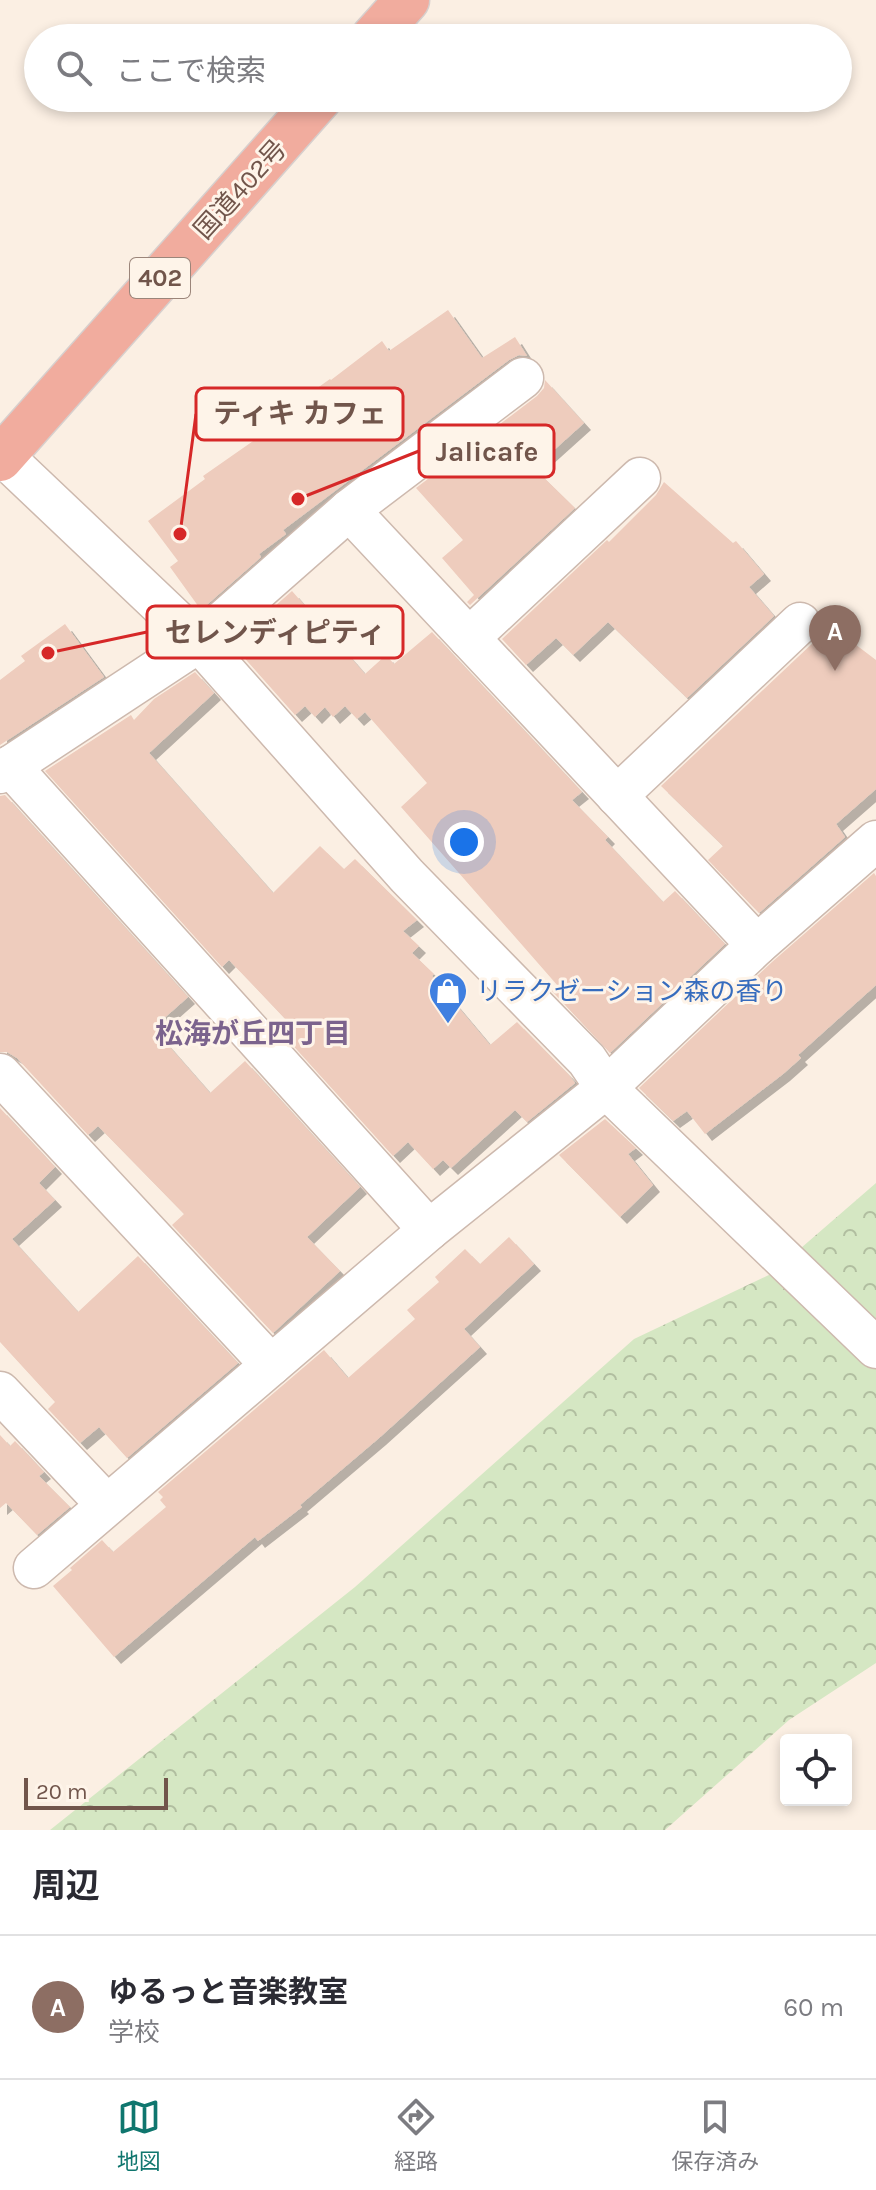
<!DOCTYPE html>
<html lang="ja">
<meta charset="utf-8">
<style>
:root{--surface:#fff;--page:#f2f2f3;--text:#2b2b33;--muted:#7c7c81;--line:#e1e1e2;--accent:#0f766e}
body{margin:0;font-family:Karla,"Noto Sans JP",sans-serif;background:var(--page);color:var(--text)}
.controls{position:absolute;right:24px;bottom:24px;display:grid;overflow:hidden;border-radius:8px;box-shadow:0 4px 12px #0003}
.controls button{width:72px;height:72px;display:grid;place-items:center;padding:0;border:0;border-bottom:2px solid var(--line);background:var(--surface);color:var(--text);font:40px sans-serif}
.scale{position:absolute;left:24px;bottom:20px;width:144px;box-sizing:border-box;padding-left:8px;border:4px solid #71554b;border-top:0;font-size:22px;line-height:28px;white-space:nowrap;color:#71554b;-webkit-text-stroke:6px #fef4e9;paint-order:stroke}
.you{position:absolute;left:464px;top:842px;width:28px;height:28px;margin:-20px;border:6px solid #fff;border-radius:50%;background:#1a73e8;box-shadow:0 0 0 12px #1a73e833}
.badge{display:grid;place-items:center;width:52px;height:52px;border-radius:50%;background:var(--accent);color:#fff;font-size:26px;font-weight:700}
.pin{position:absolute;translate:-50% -66px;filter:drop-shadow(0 2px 4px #0008)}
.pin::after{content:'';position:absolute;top:42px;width:28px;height:24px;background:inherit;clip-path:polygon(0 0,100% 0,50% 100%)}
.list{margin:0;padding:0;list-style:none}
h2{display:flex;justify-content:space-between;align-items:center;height:104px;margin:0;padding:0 32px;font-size:34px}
h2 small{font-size:26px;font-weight:400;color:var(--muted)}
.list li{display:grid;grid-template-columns:52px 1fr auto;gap:24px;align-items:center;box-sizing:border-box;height:144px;padding:0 32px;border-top:2px solid var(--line)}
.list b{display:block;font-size:30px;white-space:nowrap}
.list p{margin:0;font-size:26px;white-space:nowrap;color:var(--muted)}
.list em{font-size:26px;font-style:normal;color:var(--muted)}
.icon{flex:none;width:44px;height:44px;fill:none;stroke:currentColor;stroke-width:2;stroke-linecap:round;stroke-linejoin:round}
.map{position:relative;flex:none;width:876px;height:1830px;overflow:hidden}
.search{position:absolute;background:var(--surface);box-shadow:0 4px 12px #0003;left:24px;right:24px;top:24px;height:88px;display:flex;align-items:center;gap:20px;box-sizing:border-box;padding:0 28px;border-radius:44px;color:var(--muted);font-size:30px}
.sheet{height:248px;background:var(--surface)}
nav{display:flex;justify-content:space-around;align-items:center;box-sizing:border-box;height:112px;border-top:2px solid var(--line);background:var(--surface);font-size:22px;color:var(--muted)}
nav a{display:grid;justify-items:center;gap:4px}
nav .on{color:var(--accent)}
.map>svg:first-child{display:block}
.forest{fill:url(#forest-crowns)}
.building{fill:#eeccbd;filter:url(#shadow)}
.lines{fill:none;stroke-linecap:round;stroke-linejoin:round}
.street-casing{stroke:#cdb9ae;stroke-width:43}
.highway-casing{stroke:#d7cfcd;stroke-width:47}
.street{stroke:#fff;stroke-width:40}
.highway{stroke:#f1ac9e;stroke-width:44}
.labels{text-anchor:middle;stroke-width:6;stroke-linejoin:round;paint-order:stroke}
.shield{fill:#fef4e9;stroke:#9b857a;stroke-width:2}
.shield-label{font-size:24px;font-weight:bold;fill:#71554b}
.street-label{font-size:26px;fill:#71554b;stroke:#fef4e9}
.shop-label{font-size:26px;fill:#366cbe;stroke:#fef4e9;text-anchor:start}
.neighbourhood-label{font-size:28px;font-weight:bold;fill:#7b638d;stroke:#fef4e9}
.leader{fill:none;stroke:#d62828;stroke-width:3}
.callout-dot{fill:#d62828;stroke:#fef4e9;stroke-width:3}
.callout{fill:#fef4e9;stroke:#d62828;stroke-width:3}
.callout-label{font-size:28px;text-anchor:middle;font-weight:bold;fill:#71554b}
</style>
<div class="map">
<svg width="876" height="1830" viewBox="0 0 876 1830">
<defs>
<pattern id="forest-crowns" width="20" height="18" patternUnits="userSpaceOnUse" patternTransform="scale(2)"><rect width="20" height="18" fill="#d5e7c3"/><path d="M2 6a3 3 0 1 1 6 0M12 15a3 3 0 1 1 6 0" fill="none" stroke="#b1bea0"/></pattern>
<filter id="shadow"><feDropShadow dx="7" dy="7" stdDeviation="0" flood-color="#0004"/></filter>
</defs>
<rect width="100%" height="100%" fill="#fbefe3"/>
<!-- forest -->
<path class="forest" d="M 876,1183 L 876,1663 L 789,1720 L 665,1830 L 50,1830 L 355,1587 L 634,1339 L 771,1274 Z"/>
<!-- building -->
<g class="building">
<path d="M 448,310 L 482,358 L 515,337 L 527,356 L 519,355 L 509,360 L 283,530 L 286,534 L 259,554 L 261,557 L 201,610 L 170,567 L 178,561 L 148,521 L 205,479 L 203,476 L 266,432 L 261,426 L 291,404 L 292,406 L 330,379 L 331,380 L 382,341 L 389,351 Z"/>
<path d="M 545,380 L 584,423 L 534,468 L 575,508 L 470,605 L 467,602 L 474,595 L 442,558 L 463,540 L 416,488 L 537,396 L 544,388 Z"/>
<path d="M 664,482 L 733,543 L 736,541 L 764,574 L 749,587 L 774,616 L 687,698 L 608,622 L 573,655 L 556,638 L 526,665 L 502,639 L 607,540 L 609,542 L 656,495 Z"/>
<path d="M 292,591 L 365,674 L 386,655 L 394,664 L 432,632 L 582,792 L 572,800 L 608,837 L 605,840 L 663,902 L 675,891 L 725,944 L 610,1053 L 552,991 L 558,986 L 401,807 L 427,783 L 365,712 L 357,719 L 345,706 L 333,717 L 325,707 L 315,717 L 305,706 L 295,715 L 232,644 Z"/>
<path d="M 823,620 L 876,660 L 876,789 L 836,824 L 845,837 L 759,913 L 708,860 L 723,846 L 661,786 L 816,640 L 822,630 Z"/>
<path d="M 65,624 L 104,677 L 0,745 L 0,680 L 25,661 L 21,656 Z"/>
<path d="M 195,672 L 214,693 L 149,753 L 273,893 L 320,846 L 344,869 L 355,859 L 417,920 L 403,931 L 419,946 L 412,953 L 434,974 L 432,976 L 490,1045 L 517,1022 L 569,1075 L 575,1083 L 527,1122 L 515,1110 L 451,1168 L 443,1160 L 433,1169 L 408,1142 L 393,1156 L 279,1030 L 288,1022 L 229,960 L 222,967 L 45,771 L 131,715 L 134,720 L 154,699 Z"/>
<path d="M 5,795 L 188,997 L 153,1028 L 210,1093 L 245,1061 L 360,1187 L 307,1237 L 340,1271 L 273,1333 L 172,1225 L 184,1214 L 98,1126 L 88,1135 L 17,1058 L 7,1052 L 0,1052 L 0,796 Z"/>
<path d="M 874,873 L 876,876 L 876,985 L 798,1055 L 801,1058 L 783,1074 L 705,1134 L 687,1111 L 673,1121 L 639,1088 L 772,962 Z"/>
<path d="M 0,1108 L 55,1167 L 39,1183 L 55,1200 L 12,1239 L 78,1312 L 138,1256 L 238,1363 L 127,1458 L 99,1427 L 80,1443 L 48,1409 L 55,1402 L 0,1342 Z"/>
<path d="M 605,1119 L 636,1148 L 628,1154 L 653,1185 L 620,1217 L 559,1155 Z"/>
<path d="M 509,1237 L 534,1264 L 464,1329 L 480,1347 L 379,1438 L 300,1505 L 302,1507 L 258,1541 L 255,1537 L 114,1657 L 53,1586 L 72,1570 L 70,1568 L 102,1540 L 113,1552 L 166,1507 L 160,1500 L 163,1497 L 158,1492 L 324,1350 L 348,1378 L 415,1319 L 407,1310 L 439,1282 L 435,1277 L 465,1249 L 480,1264 Z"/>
<path d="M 0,1435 L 10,1446 L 15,1441 L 44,1472 L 39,1476 L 70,1507 L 37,1535 L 6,1503 L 0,1508 Z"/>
</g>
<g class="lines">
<!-- street casing -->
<g class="street-casing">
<g id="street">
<path d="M 3,456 L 199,642 L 407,876 L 587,1060 L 606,1088 L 876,1348"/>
<path d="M 349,510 L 757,945"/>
<path d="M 469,638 L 640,478"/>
<path d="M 10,766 L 429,1230"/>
<path d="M 0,773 L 199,642 L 349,510 L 523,378"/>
<path d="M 617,796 L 800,623"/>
<path d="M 0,1074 L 271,1365"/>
<path d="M 0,1392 L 107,1505"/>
<path d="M 34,1568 L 429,1230 L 606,1088 L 757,945 L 876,841"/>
</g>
</g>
<!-- highway casing -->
<g class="highway-casing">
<g id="highway">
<path d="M 373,38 L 407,0"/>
<path d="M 0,459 L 320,98"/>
</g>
</g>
<!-- street -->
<use href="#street" class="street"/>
<!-- highway -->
<use href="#highway" class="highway"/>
</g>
<!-- icons -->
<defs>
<g id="shop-pin" transform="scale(2)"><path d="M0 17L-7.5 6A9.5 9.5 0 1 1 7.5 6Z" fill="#3f7fe0" stroke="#fef4e9"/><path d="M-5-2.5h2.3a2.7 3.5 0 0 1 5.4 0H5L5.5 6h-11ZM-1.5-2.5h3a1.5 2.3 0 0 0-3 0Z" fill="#fff"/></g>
</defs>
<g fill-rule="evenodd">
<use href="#shop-pin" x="448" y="991"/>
</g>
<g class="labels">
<!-- shield labels -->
<rect class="shield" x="130" y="258" width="60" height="40" rx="6"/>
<g class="shield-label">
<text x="160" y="286">402</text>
</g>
<!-- street labels -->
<g class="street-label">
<text transform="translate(240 189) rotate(-48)" y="9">国道402号</text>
</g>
<!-- shop labels -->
<g class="shop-label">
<text x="476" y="1000">リラクゼーション森の香り</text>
</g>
<!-- neighbourhood labels -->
<g class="neighbourhood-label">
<text x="253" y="1043">松海が丘四丁目</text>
</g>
</g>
<!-- callouts -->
<path class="leader" d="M180 534L196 414M298 499L419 451M48 653L147 632"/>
<g class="callout-dot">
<circle cx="180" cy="534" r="8"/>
<circle cx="298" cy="499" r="8"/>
<circle cx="48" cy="653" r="8"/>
</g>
<g class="callout">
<rect x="196" y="388" width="207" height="52" rx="8"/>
<rect x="419" y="425" width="135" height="52" rx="8"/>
<rect x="147" y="606" width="256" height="52" rx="8"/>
</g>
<g class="callout-label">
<text x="300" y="423">ティキ カフェ</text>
<text x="487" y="461">Jalicafe</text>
<text x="275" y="642">セレンディピティ</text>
</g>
</svg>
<div class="controls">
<button><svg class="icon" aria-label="locate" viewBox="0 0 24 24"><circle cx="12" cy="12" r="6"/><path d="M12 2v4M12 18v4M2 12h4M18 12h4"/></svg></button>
</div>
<div class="scale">20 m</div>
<div class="you"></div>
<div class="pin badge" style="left:835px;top:671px;background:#8d6e63">A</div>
<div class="search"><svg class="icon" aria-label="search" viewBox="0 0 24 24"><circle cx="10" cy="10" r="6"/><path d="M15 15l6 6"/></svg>ここで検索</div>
</div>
<section class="sheet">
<h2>周辺<small></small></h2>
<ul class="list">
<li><span class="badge" style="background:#8d6e63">A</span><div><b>ゆるっと音楽教室</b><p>学校</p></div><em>60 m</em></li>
</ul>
</section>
<nav>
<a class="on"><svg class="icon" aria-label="map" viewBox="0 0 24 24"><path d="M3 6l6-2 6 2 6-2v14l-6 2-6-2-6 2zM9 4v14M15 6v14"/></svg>地図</a>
<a><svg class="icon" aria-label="directions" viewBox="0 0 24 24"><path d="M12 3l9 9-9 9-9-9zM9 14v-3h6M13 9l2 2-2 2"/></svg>経路</a>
<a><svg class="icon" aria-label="saved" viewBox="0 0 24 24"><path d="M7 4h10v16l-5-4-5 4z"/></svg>保存済み</a>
</nav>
